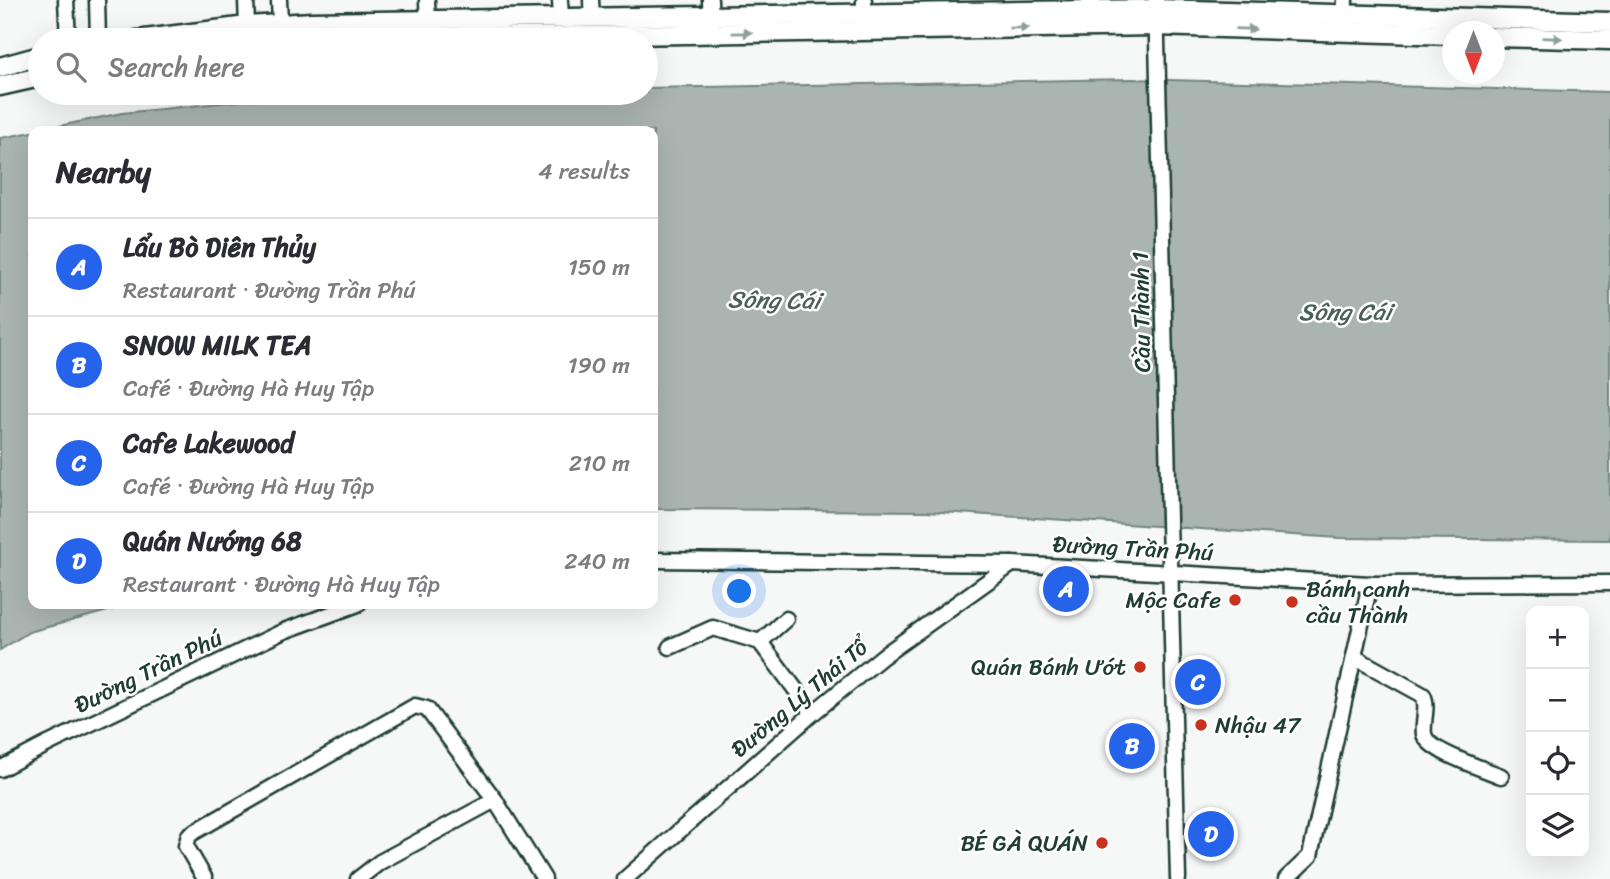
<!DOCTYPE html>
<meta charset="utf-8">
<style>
:root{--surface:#fff;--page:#f2f2f3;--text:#2b2b33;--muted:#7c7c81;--line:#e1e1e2;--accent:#2563eb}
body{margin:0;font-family:Sriracha,sans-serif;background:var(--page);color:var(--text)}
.controls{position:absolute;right:21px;bottom:21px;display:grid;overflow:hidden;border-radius:14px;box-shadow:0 7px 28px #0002}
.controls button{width:63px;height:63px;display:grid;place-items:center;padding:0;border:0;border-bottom:2px solid var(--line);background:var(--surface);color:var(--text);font:35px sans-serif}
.compass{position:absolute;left:1442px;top:21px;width:63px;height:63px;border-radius:50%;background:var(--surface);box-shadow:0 7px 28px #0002;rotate:180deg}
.you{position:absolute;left:740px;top:592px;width:24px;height:24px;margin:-18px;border:5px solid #fff;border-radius:50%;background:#1a73e8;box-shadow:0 0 0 10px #1a73e833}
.badge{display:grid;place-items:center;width:46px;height:46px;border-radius:50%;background:var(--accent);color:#fff;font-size:23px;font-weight:700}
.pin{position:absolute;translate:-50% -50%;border:4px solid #fff;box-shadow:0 2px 7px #0006}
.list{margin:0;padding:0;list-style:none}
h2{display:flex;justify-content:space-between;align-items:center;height:91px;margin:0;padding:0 28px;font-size:30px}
h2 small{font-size:23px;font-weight:400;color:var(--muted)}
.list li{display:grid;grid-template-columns:46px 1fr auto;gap:21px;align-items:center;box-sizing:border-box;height:98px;padding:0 28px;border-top:2px solid var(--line)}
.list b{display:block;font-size:26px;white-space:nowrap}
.list p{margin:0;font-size:23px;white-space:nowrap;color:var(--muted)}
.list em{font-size:23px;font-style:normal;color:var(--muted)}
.icon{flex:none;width:38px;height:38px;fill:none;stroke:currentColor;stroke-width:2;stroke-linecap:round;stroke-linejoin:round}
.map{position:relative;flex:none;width:1610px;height:879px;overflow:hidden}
.search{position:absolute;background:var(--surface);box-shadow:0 7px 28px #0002;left:28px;top:28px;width:630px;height:77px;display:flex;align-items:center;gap:18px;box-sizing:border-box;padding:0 24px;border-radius:38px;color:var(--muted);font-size:26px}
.panel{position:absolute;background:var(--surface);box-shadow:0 7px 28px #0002;left:28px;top:126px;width:630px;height:483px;border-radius:14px}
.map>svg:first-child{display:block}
.water{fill:#aab5b1;stroke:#72857f;stroke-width:2}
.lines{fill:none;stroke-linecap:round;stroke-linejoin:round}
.minor-casing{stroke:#1f3d34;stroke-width:19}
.major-casing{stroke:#1f3d34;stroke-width:23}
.minor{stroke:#fff;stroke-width:14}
.major{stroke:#fff;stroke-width:18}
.oneway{fill:#8f9e9a}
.poi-dot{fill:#c8321e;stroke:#fff;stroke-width:2.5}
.labels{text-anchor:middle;stroke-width:5;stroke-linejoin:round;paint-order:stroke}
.street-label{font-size:23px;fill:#1f3d34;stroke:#fff}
.poi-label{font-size:23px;fill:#1f3d34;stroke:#fff;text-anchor:end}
.water-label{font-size:24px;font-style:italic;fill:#49615a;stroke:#fff}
</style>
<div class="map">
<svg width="1610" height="879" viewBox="0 0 1610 879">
<rect width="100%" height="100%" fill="#f6f7f7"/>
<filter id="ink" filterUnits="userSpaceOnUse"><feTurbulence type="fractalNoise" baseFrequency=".0143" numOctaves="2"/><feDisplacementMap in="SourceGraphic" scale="14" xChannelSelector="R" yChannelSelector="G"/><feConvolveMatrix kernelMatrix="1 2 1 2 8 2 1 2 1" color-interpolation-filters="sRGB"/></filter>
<g filter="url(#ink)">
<!-- water -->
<g class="water">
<path d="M 1131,79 L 1610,92 L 1610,540 L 1339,538 L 927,511 L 653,509 L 653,131 L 35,131 L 122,113 L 308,94 L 646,93 L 646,88 Z"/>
<path d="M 33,132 L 33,604 L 134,604 L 29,632 L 0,650 L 0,138 Z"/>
</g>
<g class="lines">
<!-- minor casing -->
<g class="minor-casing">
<g id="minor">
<path d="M 66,0 L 68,40"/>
<path d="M 97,0 L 98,40"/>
<path d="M 246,0 L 247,26"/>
<path d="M 279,0 L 280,24"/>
<path d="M 427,0 L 428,30"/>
<path d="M 560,0 L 561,18"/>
<path d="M 591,0 L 592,18"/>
<path d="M 710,0 L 711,27"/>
<path d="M 864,0 L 864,14"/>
<path d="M 1156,0 L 1178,879"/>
<path d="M 1344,23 L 1345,0"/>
<path d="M 653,560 L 1012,564 L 1370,584 L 1610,583"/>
<path d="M 760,642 L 786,619"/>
<path d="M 670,647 L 713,628 L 760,642 L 813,713"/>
<path d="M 1354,657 L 1423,695 C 1429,707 1422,721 1424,734 C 1427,751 1484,769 1501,776"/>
<path d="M 0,769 L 48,744 L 284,631 L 358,604"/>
<path d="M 205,879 L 186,846 L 189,835 L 415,706 L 427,709 L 495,800"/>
<path d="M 358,879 L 380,862 L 495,800 L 544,879"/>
<path d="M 625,879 L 813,713 L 883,656 L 1012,564"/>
<path d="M 1286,879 L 1310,856 L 1370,584"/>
</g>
</g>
<!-- major casing -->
<g class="major-casing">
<g id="major">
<path d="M 1494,37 L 1610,40"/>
<path d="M 137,40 L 247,26 L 312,22 L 1156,9 L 1610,22"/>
<path d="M 331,40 L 1156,26 L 1452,35"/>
<path d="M 0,67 L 40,56"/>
<path d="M 0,86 L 40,77"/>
</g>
</g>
<!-- minor -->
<use href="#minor" class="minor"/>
<!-- major -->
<use href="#major" class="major"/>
</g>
<!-- one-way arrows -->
<defs><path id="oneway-solid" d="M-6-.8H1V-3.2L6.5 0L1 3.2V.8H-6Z" transform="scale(1.75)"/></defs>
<g class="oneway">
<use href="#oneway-solid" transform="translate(1019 28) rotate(-1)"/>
<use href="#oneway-solid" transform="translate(1246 29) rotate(2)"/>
<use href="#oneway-solid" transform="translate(742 33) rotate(-1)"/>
<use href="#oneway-solid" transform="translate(1552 38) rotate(2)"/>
</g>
</g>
<!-- markers -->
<g class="poi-dot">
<circle cx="1235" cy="600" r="7"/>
<circle cx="1292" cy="602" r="7"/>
<circle cx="1140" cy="667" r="7"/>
<circle cx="1201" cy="725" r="7"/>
<circle cx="1102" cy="843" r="7"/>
</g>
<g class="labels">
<!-- street labels -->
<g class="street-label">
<text transform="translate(1141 312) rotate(-91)" y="8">Cầu Thành 1</text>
<text transform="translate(1133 548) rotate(3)" y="8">Đường Trần Phú</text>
<text transform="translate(148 671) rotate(-26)" y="8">Đường Trần Phú</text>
<text transform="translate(799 698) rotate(-40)" y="8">Đường Lý Thái Tổ</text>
</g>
<!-- poi labels -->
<g class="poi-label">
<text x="1306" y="597" text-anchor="start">Bánh canh<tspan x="1306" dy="26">cầu Thành</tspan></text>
<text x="1221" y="608">Mộc Cafe</text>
<text x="1126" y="675">Quán Bánh Ướt</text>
<text x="1215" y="733" text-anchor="start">Nhậu 47</text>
<text x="1088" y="851">BÉ GÀ QUÁN</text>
</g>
<!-- water labels -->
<g class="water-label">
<text transform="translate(774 300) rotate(1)" y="8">Sông Cái</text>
<text x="1345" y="320">Sông Cái</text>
</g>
</g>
</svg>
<div class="controls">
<button>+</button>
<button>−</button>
<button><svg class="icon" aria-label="locate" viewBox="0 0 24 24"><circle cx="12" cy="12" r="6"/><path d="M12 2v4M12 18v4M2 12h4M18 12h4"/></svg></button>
<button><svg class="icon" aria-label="layers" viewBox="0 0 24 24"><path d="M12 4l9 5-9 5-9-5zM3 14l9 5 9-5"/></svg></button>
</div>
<svg class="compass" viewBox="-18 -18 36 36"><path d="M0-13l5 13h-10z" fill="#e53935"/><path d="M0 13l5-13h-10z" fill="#7c7c81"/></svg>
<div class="you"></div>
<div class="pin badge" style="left:1066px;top:589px">A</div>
<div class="pin badge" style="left:1132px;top:746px">B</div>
<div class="pin badge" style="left:1198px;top:682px">C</div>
<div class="pin badge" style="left:1211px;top:834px">D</div>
<div class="search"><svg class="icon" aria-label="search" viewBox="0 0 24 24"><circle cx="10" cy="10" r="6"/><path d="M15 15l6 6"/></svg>Search here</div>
<section class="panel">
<h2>Nearby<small>4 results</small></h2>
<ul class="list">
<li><span class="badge">A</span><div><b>Lẩu Bò Diên Thủy</b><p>Restaurant · Đường Trần Phú</p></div><em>150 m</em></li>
<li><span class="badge">B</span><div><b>SNOW MILK TEA</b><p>Café · Đường Hà Huy Tập</p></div><em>190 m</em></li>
<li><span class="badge">C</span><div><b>Cafe Lakewood</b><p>Café · Đường Hà Huy Tập</p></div><em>210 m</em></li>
<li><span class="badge">D</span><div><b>Quán Nướng 68</b><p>Restaurant · Đường Hà Huy Tập</p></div><em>240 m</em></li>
</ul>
</section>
</div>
